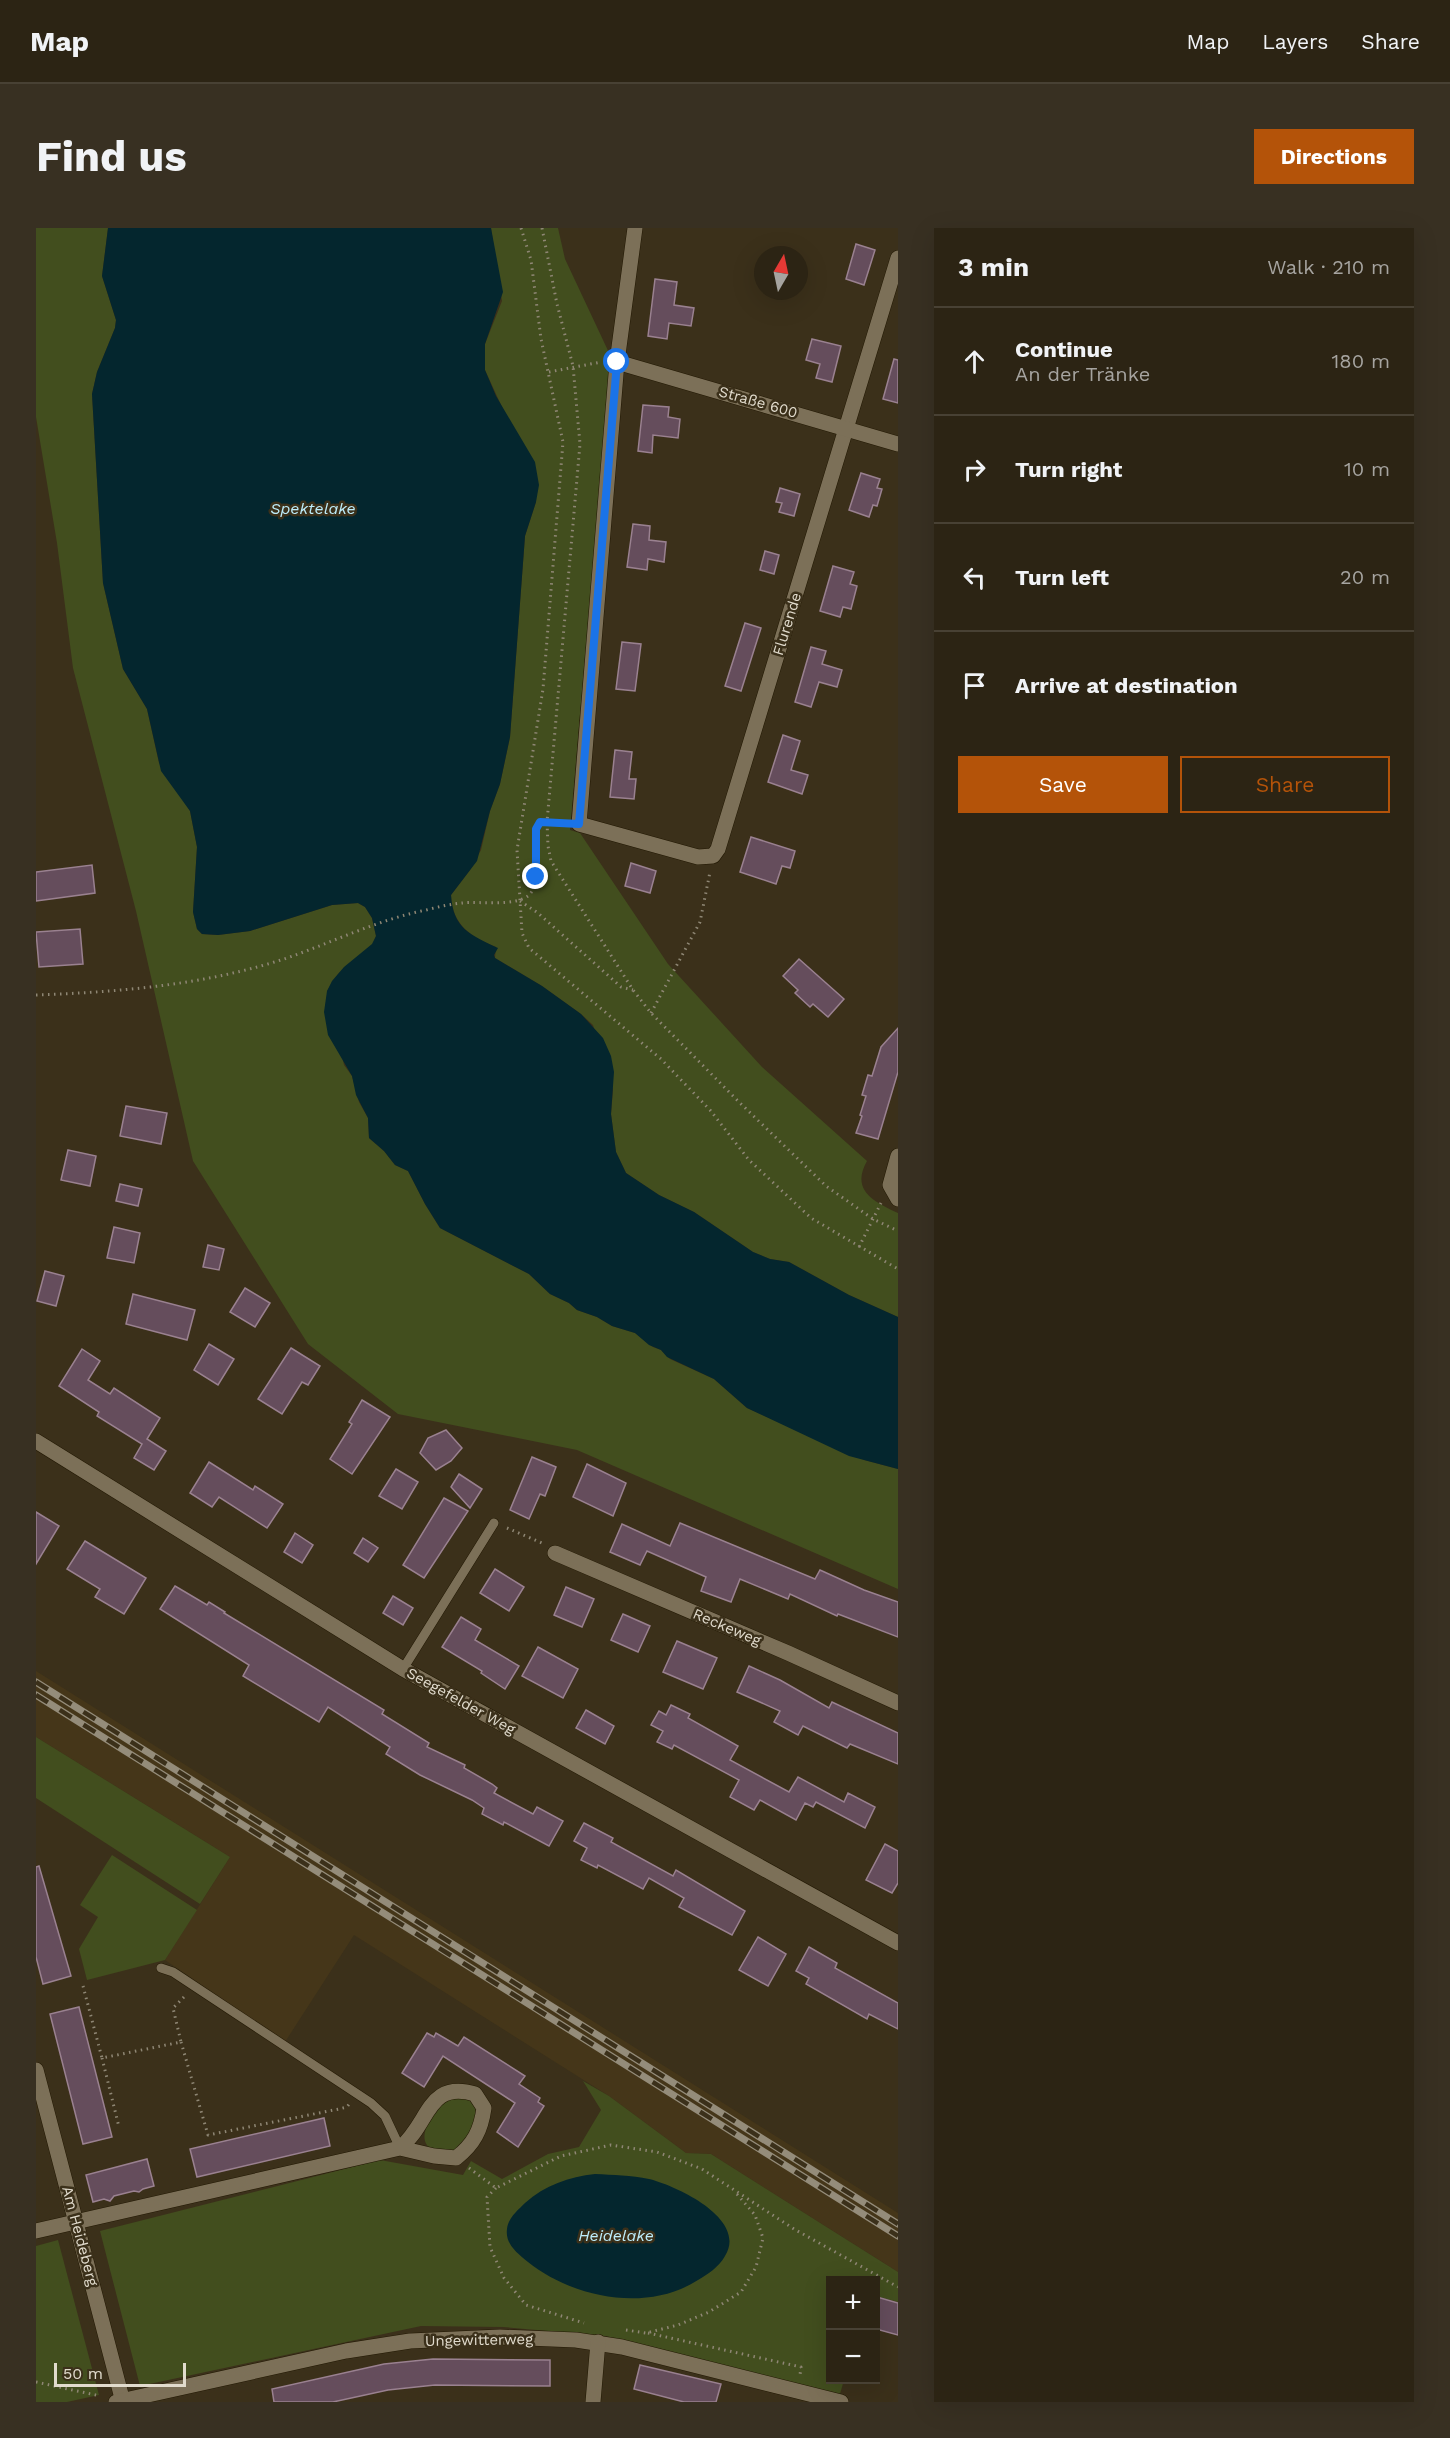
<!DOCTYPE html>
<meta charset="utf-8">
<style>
:root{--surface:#2c2414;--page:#383022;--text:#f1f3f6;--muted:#a6a4a0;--line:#484134;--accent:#b45309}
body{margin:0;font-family:"Work Sans",sans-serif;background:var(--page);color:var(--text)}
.controls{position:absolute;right:18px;bottom:18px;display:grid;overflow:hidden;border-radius:0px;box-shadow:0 6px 24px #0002}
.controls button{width:54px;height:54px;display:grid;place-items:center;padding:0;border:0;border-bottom:2px solid var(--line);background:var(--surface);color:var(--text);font:30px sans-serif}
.compass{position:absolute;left:718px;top:18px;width:54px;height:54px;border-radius:50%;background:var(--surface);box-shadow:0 6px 24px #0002;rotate:9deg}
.scale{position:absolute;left:18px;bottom:15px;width:132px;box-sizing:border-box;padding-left:6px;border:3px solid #e1dbcd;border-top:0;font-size:16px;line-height:21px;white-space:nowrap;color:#e1dbcd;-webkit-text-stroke:4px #3b301a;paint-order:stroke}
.stop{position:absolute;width:18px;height:18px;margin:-14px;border:4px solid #1a73e8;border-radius:50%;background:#fff}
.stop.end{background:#1a73e8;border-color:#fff;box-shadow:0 2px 6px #0008}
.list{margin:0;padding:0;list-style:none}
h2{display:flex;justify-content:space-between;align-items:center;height:78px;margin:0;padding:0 24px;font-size:26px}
h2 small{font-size:20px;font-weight:400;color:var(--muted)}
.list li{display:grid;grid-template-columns:39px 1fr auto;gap:18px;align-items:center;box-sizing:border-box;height:108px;padding:0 24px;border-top:2px solid var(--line)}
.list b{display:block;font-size:22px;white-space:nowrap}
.list p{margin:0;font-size:20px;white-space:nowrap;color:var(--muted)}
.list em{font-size:20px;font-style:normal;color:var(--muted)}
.actions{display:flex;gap:12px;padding:18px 24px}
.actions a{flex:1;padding:14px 0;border:2px solid var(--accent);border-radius:0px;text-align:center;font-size:21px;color:var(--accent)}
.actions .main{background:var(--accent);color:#fff}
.icon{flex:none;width:33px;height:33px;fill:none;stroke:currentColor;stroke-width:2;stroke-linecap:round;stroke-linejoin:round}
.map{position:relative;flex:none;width:862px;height:2174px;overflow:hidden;border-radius:0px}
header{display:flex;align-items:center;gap:36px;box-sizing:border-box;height:84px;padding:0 30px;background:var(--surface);border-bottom:2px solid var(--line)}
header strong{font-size:28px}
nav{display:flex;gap:33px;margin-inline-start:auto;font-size:21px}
.intro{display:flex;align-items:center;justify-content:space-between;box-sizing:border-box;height:144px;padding:0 36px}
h1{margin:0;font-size:42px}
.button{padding:15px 27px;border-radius:0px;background:var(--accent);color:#fff;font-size:21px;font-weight:700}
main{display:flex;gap:36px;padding:0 36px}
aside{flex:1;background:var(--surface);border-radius:0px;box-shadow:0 6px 24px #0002}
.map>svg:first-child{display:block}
.built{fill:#453619}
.green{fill:#424e1e}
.water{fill:#04262e}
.building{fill:#654d5c;stroke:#9a8190;stroke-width:1.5}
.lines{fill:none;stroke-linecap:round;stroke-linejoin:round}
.service-casing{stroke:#221803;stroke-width:10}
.minor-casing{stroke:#221803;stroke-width:16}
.tertiary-casing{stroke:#221803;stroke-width:16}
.path{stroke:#8f8775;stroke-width:3;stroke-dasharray:1.5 4.5;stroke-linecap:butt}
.service{stroke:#7c7058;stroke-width:9}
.minor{stroke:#7c7058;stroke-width:15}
.tertiary{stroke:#7c7058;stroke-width:15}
.rail-casing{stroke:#948c7a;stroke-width:7}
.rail{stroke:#3b301a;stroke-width:4.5;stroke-dasharray:14;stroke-linecap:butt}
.route{stroke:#1a73e8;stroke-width:8}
.labels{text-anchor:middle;stroke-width:5;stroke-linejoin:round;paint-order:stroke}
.street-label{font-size:15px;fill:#e1dbcd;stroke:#3b301a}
.water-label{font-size:16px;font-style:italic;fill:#bdedfb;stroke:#3b301a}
</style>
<header>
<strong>Map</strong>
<nav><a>Map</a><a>Layers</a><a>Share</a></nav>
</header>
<div class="intro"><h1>Find us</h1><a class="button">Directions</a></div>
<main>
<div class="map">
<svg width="862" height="2174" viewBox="0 0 862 2174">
<rect width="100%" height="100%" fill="#3b301a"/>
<!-- built -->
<path class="built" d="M 0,1443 L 862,1985 L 862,2044 L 675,1926 L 650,1925 L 573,1868 L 318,1707 L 249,1814 L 129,1732 L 194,1629 L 0,1509 Z"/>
<!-- green -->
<g class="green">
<path d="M 0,0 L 72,0 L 66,48 L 80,92 L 79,100 L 61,144 L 56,166 L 67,355 L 87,441 L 111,481 L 123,535 L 154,583 L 161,619 L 157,684 L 161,701 L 166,706 L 182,707 L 214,703 L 296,677 L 322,675 L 329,679 L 336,690 L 340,708 L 337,716 L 302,746 L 291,763 L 308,837 L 316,848 L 323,874 L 332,890 L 333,910 L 348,923 L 359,937 L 372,943 L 389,976 L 404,1000 L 493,1046 L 514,1066 L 533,1075 L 541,1082 L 561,1089 L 576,1098 L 599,1105 L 617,1119 L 625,1122 L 634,1131 L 678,1151 L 711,1180 L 828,1232 L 862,1241 L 862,1361 L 541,1222 L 362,1186 L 272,1116 L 157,933 L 100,683 L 37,440 L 21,315 L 0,189 Z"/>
<path d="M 455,0 L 522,0 L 529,31 L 575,129 L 534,602 L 544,605 L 632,736 L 726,839 L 831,933 C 814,963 839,974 862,985 L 862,1089 L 813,1067 L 753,1034 L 734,1031 L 717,1024 L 658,984 L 623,967 L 590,945 L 580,924 L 575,886 L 577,862 L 557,797 L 545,786 L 506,758 L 459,730 L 460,719 C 434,709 416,696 415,667 L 434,642 L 445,622 L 454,583 L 464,556 L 474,509 L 489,308 L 500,274 L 471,190 L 449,142 L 449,116 L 466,73 Z"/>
<path d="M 0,1509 L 194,1629 L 164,1676 L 0,1570 Z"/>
<path d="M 76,1627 L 161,1682 L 129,1732 L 51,1752 L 43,1721 L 62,1689 L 44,1677 Z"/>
<path d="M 547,1853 L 573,1868 L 650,1925 L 675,1926 L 862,2044 L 862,2074 L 840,2068 L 840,2052 L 794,2052 L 794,2152 L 808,2152 L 804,2166 L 569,2108 L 467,2099 L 385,2098 L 104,2158 L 64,2003 L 344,1932 L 427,1947 L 435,1933 L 466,1951 L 512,1926 L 543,1919 L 565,1882 Z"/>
<path d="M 409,1869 L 432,1871 C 451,1891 436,1904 423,1923 C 416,1923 405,1925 399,1923 C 374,1912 401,1882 409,1869 Z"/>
<path d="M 22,2012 L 63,2167 L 31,2174 L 0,2174 L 0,2018 Z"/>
</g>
<!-- water -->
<g class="water">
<path d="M 72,0 L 455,0 L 467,64 L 449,116 L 449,142 L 460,168 L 499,234 L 503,257 L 500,274 L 489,308 L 474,509 L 464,556 L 454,583 L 441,633 L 415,667 C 417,701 435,707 462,720 L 458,727 L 459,730 L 506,758 L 545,786 L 567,810 L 575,828 L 578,844 L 575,886 L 580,924 L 590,945 L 623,967 L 658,984 L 717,1024 L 734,1031 L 753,1034 L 813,1067 L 862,1089 L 862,1241 L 813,1228 L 711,1180 L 678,1151 L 631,1129 L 625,1122 L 613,1117 L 599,1105 L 576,1098 L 561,1089 L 541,1082 L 533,1075 L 514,1066 L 493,1046 L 404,1000 L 389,976 L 372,943 L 359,937 L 348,923 L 333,910 L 332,890 L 320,867 L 316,848 L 292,807 L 288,784 L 291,763 L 296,753 L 308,739 L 336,716 L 340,708 L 336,690 L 329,679 L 322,675 L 296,677 L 214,703 L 182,707 L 166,706 L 161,701 L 157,684 L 161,619 L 154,583 L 125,543 L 111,481 L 87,441 L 67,355 L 56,166 L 61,144 L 79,100 L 80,92 L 66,48 Z"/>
<path d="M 559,1946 C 577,1947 595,1947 613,1951 C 641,1958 712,1991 689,2028 C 683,2039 672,2046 662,2052 C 611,2085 537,2070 492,2034 C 481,2025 469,2016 471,2001 C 472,1990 482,1982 489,1975 C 509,1957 533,1949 559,1946 Z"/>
</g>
<!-- building -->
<g class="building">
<path d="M 820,16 L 839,22 L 828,57 L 810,51 Z"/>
<path d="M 619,51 L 641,54 L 638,77 L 658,80 L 655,98 L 633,95 L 631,111 L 612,108 Z"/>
<path d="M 776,111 L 805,118 L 796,154 L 780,150 L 784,136 L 770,132 Z"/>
<path d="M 858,131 L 862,132 L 862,175 L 847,171 Z"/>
<path d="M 607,177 L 633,179 L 632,189 L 644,191 L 642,210 L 617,207 L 616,225 L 602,223 Z"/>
<path d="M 825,245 L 844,251 L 841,260 L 846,261 L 841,278 L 837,277 L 833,289 L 813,282 Z"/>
<path d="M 744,260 L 764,266 L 758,288 L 743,284 L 746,275 L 740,274 Z"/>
<path d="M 597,296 L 614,298 L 613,312 L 630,314 L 628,334 L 612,331 L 611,342 L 591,339 Z"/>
<path d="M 729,323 L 743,327 L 738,346 L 724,342 Z"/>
<path d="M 797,338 L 818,344 L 814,356 L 821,358 L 815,381 L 807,379 L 804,389 L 784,383 Z"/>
<path d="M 709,395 L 725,400 L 705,463 L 689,458 Z"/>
<path d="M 586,414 L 605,416 L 599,463 L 580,461 Z"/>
<path d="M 775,419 L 790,423 L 786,436 L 806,442 L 801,459 L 783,454 L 775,479 L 759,474 Z"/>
<path d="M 747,507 L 764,513 L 755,542 L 772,547 L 766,566 L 732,554 Z"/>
<path d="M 579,522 L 596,524 L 593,551 L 600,551 L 598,571 L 574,569 Z"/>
<path d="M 715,609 L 759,623 L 754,640 L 746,638 L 740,656 L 704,644 Z"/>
<path d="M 595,635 L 620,643 L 614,665 L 589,658 Z"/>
<path d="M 56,637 L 59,665 L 0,673 L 0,644 Z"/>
<path d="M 44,701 L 47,736 L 3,739 L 0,704 Z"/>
<path d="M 763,731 L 808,771 L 792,789 L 777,776 L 774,779 L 759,765 L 762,762 L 747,748 Z"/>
<path d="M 862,800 L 862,844 L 842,911 L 820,905 L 826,888 L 824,887 L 830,868 L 826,867 L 832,847 L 836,848 L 845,819 Z"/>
<path d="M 90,878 L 131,885 L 125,916 L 84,908 Z"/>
<path d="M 32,922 L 60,928 L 54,958 L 25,952 Z"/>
<path d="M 84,956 L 106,961 L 102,978 L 80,973 Z"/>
<path d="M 78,999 L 104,1005 L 98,1035 L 71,1030 Z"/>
<path d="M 172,1017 L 188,1021 L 183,1042 L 167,1039 Z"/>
<path d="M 9,1043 L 28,1048 L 20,1078 L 1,1073 Z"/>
<path d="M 209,1060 L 234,1075 L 219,1099 L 194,1084 Z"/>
<path d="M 97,1066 L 159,1082 L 151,1112 L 90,1096 Z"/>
<path d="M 173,1116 L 198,1131 L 182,1157 L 158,1142 Z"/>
<path d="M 255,1120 L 284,1138 L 272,1157 L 266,1154 L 246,1186 L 222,1171 Z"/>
<path d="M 46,1121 L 64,1133 L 52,1152 L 74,1166 L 78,1160 L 124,1190 L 111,1211 L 130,1223 L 118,1242 L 98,1230 L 106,1216 L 61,1188 L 63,1184 L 23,1158 Z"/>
<path d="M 326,1172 L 354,1189 L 316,1246 L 294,1231 L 316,1196 L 313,1194 Z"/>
<path d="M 410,1202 L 426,1220 L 415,1233 L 400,1242 L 384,1225 L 392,1210 Z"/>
<path d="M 496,1229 L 520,1239 L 509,1268 L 504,1266 L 493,1291 L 474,1282 Z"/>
<path d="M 173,1234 L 217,1262 L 219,1258 L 247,1276 L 231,1300 L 183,1269 L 176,1279 L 154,1265 Z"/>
<path d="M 551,1236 L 590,1255 L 577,1288 L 537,1269 Z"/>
<path d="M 360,1241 L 382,1254 L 366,1281 L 343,1268 Z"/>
<path d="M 423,1246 L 446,1261 L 434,1280 L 415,1259 Z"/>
<path d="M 408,1270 L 432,1283 L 388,1350 L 367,1337 Z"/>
<path d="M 0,1284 L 23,1298 L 0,1336 Z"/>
<path d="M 644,1295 L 779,1351 L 784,1342 L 828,1362 L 862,1374 L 862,1409 L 802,1386 L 801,1388 L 754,1366 L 752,1371 L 704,1351 L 695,1374 L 665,1363 L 670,1349 L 611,1323 L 604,1337 L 574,1324 L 586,1296 L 634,1318 Z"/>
<path d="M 259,1305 L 277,1317 L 266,1335 L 248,1324 Z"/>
<path d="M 327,1310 L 342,1320 L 332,1334 L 318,1325 Z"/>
<path d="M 49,1313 L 110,1350 L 88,1386 L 59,1369 L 64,1361 L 31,1341 Z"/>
<path d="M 459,1341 L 488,1359 L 473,1383 L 444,1365 Z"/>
<path d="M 139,1358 L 171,1377 L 173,1374 L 189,1384 L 188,1385 L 348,1482 L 346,1486 L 393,1515 L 391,1519 L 429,1537 L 428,1540 L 456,1556 L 461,1560 L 458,1565 L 497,1586 L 501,1579 L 527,1593 L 513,1618 L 468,1594 L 467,1597 L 446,1586 L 448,1580 L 436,1572 L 384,1547 L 350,1526 L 354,1519 L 292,1479 L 283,1494 L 207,1448 L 213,1437 L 124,1381 Z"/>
<path d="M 530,1359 L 558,1371 L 546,1399 L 518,1387 Z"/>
<path d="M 357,1368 L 377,1380 L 367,1397 L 347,1385 Z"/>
<path d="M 587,1386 L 614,1398 L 602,1424 L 575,1412 Z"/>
<path d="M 425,1389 L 445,1401 L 439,1412 L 483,1438 L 469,1461 L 445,1445 L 446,1443 L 406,1419 Z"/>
<path d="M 641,1413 L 681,1430 L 667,1461 L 627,1444 Z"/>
<path d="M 502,1419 L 542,1441 L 527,1470 L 486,1448 Z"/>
<path d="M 713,1438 L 744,1452 L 793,1480 L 796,1474 L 862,1505 L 862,1536 L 814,1516 L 811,1520 L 767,1498 L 762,1507 L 738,1494 L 744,1483 L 701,1464 Z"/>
<path d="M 635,1477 L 654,1486 L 652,1490 L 702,1518 L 694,1532 L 753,1564 L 762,1549 L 808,1574 L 812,1565 L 839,1579 L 829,1600 L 780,1574 L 777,1579 L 769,1575 L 760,1592 L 724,1572 L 718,1582 L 694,1569 L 703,1552 L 638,1517 L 636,1521 L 621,1514 L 627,1503 L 615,1497 L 623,1483 L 630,1487 Z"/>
<path d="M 550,1482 L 578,1498 L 569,1516 L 540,1500 Z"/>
<path d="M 548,1595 L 577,1610 L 575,1614 L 637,1648 L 640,1642 L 709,1683 L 696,1707 L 643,1679 L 648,1670 L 613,1650 L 607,1661 L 562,1637 L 561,1640 L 545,1632 L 551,1620 L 538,1613 Z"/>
<path d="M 849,1616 L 862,1623 L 862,1655 L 856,1665 L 830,1652 Z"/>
<path d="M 3,1638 L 35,1748 L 7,1756 L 0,1729 L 0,1639 Z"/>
<path d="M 722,1709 L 750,1726 L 732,1758 L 703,1742 Z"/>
<path d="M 773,1719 L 801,1735 L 799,1740 L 862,1775 L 862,1801 L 833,1786 L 831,1791 L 770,1756 L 773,1750 L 760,1743 Z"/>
<path d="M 43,1779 L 76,1909 L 47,1916 L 14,1786 Z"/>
<path d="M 391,1805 L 398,1809 L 400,1805 L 422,1818 L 428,1809 L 489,1848 L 483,1856 L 504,1870 L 502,1874 L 508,1878 L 482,1919 L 461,1904 L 479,1875 L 407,1828 L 388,1859 L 366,1845 Z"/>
<path d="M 288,1890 L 294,1918 L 161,1949 L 154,1921 Z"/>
<path d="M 111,1931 L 118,1958 L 107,1961 L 103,1964 L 98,1963 L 78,1968 L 74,1973 L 68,1971 L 57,1974 L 50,1947 Z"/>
<path d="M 841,2069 L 862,2075 L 862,2107 L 840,2101 Z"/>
<path d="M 397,2131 L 514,2132 L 514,2158 L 399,2157 L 352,2162 L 297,2174 L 238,2174 L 236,2161 L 348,2136 Z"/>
<path d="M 604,2137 L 685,2156 L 680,2174 L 648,2174 L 598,2161 Z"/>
</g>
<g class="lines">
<!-- service casing -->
<g class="service-casing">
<g id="service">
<path d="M 367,1441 L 458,1295"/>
<path d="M 125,1740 L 137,1744 L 335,1875 L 349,1888 L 364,1920"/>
</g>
</g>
<!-- minor casing -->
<g class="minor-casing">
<g id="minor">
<path d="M 599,0 L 581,134 L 543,596 L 662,629 L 677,628 L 682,621 L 862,30"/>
<path d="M 581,134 L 862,216"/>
<path d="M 862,928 L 854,957 L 862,971"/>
<path d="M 519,1325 L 752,1425 L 862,1475"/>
<path d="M 0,1842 L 87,2174"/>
<path d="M 0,2003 L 364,1920 L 398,1928 L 420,1930 C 438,1916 445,1902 448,1880 L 439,1866 C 391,1852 394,1895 364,1920"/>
<path d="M 80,2174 L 310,2123 L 374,2113 L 464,2109 L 540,2112 L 586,2119 L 805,2174"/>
<path d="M 557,2174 L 562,2114"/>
</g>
</g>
<!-- tertiary casing -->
<g class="tertiary-casing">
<path id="tertiary" d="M 0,1213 L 367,1441 L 862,1715"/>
</g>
<!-- path -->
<g class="path">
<path d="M 485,0 L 495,32 L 505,111 L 527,214 L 507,461 L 481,622 L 486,705 L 493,720 L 625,831 L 674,882 L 713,932 L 775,990 L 862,1041"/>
<path d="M 506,0 L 521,76 L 537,138 L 544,216 L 511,594 L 512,618 L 515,633 L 597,762 L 615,785 L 703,874 L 790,958 L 837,991 L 862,1003"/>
<path d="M 513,144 L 565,134"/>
<path d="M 484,673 L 502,685 L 585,759 L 597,762"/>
<path d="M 0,767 C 84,764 168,757 248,731 C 295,715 341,692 390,682 C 402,679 414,676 426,675 C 443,673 480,679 493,667 C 505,656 500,617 500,601 L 504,594 L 527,595"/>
<path d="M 615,785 L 664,694 L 674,644"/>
<path d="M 823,1019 L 845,975"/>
<path d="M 471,1300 L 506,1315"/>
<path d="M 47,1758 L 66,1830 L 145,1814 L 137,1780 L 150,1767"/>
<path d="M 145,1814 L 172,1907 L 303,1881 L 311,1879 L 314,1875"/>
<path d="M 66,1830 L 83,1899"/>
<path d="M 433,1940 L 460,1960 L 525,1928 L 575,1917 L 621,1924 L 666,1941 L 758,2001 L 862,2059"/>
<path d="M 460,1960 L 451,1969 L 454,2019 L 468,2050 L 490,2077 L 548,2095"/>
<path d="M 590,2102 L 610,2105 L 642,2097 L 673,2084 L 705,2064 L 720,2039 L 727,2010 L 719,1987 L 700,1965"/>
<path d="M 612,2105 L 765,2139 L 764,2147"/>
<path d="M 0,2154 L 64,2168"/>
</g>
<!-- service -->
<use href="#service" class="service"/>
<!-- minor -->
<use href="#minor" class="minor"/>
<!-- tertiary -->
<use href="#tertiary" class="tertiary"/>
<!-- rail casing -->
<g class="rail-casing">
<g id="rail">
<path d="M 0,1454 L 862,1996"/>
<path d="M 0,1467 L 862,2008"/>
</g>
</g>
<!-- rail -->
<use href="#rail" class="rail"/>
</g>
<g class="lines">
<!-- route -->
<path class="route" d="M 500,649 L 500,601 L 504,594 L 543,596 L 581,134"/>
</g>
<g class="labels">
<!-- street labels -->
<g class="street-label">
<text transform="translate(722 174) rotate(16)" y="5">Straße 600</text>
<text transform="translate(751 396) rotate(-73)" y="5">Flurende</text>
<text transform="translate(691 1399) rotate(23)" y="5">Reckeweg</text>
<text transform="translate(425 1473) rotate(29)" y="5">Seegefelder Weg</text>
<text transform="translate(44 2008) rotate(75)" y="5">Am Heideberg</text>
<text transform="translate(443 2112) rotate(-1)" y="5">Ungewitterweg</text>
</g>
<!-- water labels -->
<g class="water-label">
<text x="277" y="286">Spektelake</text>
<text x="580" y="2013">Heidelake</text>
</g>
</g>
</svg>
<div class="controls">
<button>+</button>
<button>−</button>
</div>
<svg class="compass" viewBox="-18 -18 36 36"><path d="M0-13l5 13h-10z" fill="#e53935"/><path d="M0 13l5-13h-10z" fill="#a6a4a0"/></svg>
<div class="scale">50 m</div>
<div class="stop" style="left:581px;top:134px"></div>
<div class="stop end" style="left:500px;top:649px"></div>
</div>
<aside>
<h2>3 min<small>Walk · 210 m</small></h2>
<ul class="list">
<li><svg class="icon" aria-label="ahead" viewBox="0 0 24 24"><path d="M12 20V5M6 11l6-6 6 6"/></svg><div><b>Continue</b><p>An der Tränke</p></div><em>180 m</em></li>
<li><svg class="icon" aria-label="right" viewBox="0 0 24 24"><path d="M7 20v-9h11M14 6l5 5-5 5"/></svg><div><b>Turn right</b></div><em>10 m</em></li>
<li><svg class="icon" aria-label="left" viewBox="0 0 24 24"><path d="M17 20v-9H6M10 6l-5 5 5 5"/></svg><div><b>Turn left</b></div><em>20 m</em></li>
<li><svg class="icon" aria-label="arrive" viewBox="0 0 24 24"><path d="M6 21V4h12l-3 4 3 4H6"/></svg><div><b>Arrive at destination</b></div></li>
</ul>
<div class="actions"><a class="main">Save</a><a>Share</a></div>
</aside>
</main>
